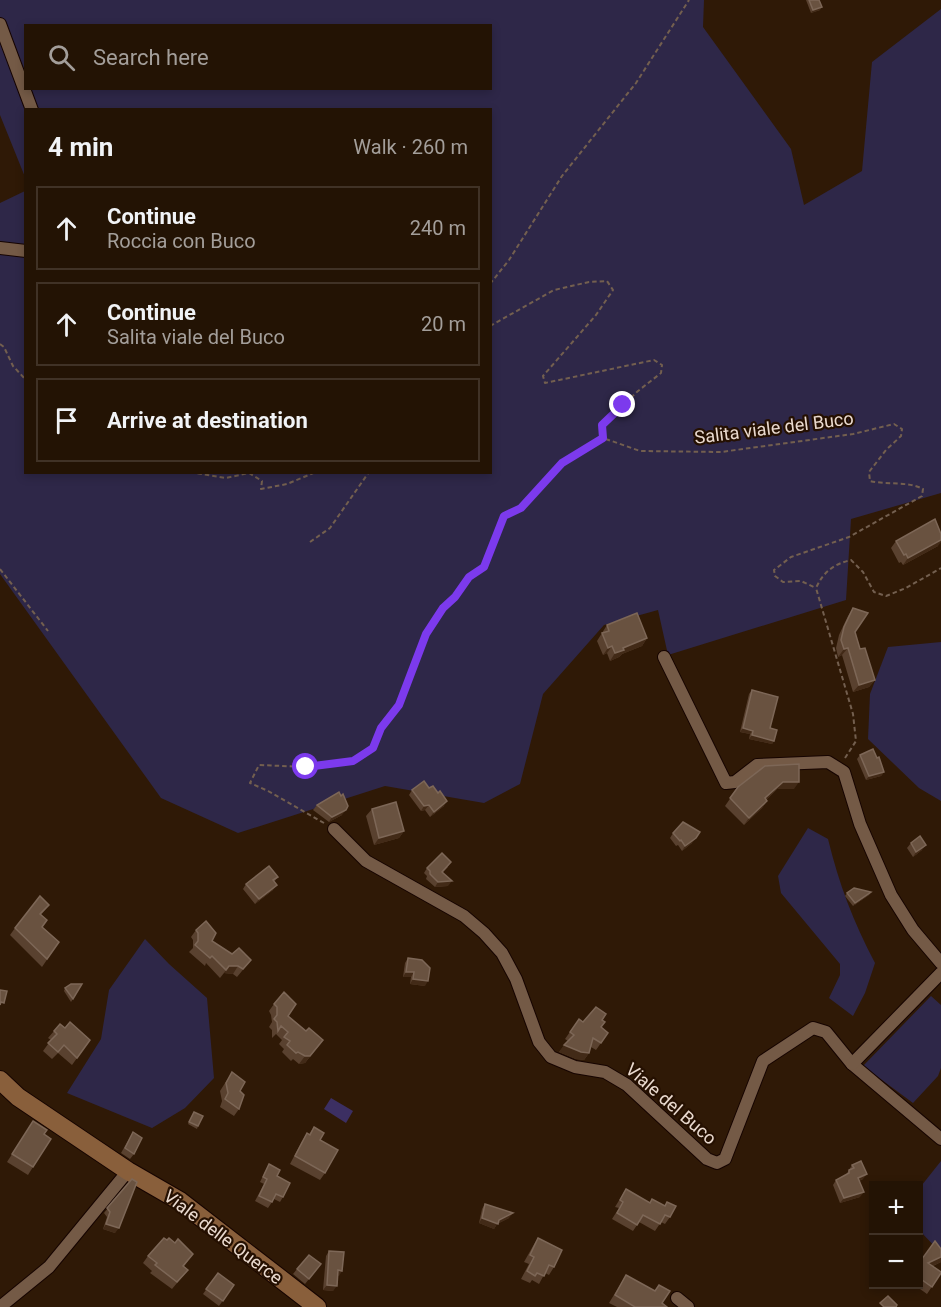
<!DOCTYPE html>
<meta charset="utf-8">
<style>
:root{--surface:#231304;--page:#2f2013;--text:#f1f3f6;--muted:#a39e9a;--line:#403226}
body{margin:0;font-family:Roboto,sans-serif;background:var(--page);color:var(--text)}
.controls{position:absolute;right:18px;bottom:18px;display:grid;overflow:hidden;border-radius:0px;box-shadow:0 3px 9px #0003}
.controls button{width:54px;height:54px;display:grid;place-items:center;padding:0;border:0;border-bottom:2px solid var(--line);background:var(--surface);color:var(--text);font:30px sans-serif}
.stop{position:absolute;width:18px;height:18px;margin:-14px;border:4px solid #7c3aed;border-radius:50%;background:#fff}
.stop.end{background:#7c3aed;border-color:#fff;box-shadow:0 2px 6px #0008}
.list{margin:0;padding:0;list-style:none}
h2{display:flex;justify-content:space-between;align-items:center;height:78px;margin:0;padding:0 24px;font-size:26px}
h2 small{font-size:20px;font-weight:400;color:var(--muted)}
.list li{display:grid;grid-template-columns:39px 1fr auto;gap:18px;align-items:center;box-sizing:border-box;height:84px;margin:0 12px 12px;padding:0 12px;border:2px solid var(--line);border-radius:0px}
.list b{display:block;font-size:22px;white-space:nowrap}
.list p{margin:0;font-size:20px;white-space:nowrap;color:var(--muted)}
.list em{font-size:20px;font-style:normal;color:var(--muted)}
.icon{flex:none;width:33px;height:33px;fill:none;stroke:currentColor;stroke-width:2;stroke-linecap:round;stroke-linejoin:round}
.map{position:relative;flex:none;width:941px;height:1307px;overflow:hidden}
.search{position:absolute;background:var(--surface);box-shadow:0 3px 9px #0003;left:24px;top:24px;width:468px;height:66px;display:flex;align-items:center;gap:15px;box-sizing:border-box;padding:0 21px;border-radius:0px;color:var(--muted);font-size:22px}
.panel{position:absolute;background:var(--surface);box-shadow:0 3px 9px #0003;left:24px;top:108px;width:468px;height:366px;border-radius:0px}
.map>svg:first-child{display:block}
.green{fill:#2e2748;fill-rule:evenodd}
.water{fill:#3c2f62}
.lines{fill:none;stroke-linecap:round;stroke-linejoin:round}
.street-casing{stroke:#160400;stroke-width:14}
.secondary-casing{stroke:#160400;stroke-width:20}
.path{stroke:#735f4f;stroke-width:2;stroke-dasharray:4.5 3;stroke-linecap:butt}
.street{stroke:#745a46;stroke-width:12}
.secondary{stroke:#895f3b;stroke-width:18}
.wall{fill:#59412f}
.shaded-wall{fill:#422a17}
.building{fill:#695240;stroke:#7d6757;stroke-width:1.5}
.route{stroke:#7c3aed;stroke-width:8}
.labels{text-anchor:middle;stroke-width:4.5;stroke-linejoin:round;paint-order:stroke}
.street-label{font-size:18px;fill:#eadacf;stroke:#251001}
</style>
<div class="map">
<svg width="941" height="1307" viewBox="0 0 941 1307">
<rect width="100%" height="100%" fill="#2f1906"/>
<!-- green -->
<g class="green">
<path d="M 0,0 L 704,0 L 703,27 L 791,149 L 804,205 L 862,171 L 872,62 L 941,9 L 941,493 L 851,519 L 846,600 L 668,655 L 658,610 L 604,625 L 543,694 L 520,784 L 484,803 L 385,786 L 238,833 L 161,798 L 0,574 L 0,203 L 25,191 L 26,472 L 490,472 L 490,110 L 26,110 L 25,177 L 0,115 ZM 26,26 L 490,26 L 490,88 L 26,88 Z"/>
<path d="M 941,642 L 941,801 L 919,788 L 868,739 L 870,694 L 888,647 Z"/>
<path d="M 808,828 L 828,839 C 839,884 853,921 875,963 L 865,993 L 853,1016 L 829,998 L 840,975 L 840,964 L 781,893 L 778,876 Z"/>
<path d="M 145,939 L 169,964 L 207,998 L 214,1078 L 185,1108 L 152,1128 L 67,1093 L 101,1039 L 109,990 Z"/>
<path d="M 931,996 L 941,1005 L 941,1068 L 938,1076 L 913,1103 L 863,1066 Z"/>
<path d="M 941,1161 L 941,1253 L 919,1230 L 918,1190 Z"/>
</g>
<!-- water -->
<path class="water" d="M 331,1098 L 353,1111 L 346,1123 L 324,1109 Z"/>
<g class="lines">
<!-- street casing -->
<g class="street-casing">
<g id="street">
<path d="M 0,24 L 32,110"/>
<path d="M 0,248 L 26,251"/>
<path d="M 664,657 L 726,783 L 735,782 L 757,765 L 828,762 L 844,772 L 860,824 L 891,895 L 913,930 L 941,963"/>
<path d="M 334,829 L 366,861 L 464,916 L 484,933 L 502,953 L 516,979 L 539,1042 L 551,1057 L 575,1067 L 605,1072 L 627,1085 L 707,1159 L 717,1163 L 725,1159 L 763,1061 L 813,1028 L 826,1032 L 852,1064 L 941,1139"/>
<path d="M 852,1064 L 941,973"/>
<path d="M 677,1298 L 688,1307"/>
<path d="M 0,1307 L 49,1267 L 128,1171"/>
</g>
</g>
<!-- secondary casing -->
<g class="secondary-casing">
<path id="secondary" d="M 0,1080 L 18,1097 L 128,1171 L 180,1201 L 317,1307"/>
</g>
<!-- path -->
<g class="path">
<path d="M 490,284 L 509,260 L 562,176 L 636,83 L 689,0"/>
<path d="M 490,326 L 554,290 L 589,282 L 607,281 L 613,290 L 596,315 L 543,376 L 545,383 L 654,360 L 662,365 L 661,373 L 638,391 L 602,425 L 603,438 L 640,451 L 721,452 L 853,434 L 894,424 L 902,429 L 901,436 L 886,450 L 869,472 L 870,481 C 887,485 908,481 923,489 L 922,496 L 849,537 L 791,557 L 774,570 L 775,576 L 783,582 L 801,581 L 816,588"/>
<path d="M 0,344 L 4,347 L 13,366 L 26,380"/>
<path d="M 190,472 L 226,478 L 249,473 L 262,481 L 261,489 L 287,484 L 316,472"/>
<path d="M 310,542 L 330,528 L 369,472"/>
<path d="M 0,569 L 48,631"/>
<path d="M 845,758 L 856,741 L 853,714 L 816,588 C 823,572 834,564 851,560 L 863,572 L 874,592 L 886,596 L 906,588 L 941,568"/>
<path d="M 324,823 L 268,791 L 250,783 L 259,765 L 306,767 L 353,761 L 373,748 L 382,728 L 399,705 L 426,634 L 443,608 L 455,597 L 469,577 L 484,567 L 504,516 L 521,508 L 562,463 L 603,438"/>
</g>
<!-- street -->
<use href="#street" class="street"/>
<!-- secondary -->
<use href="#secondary" class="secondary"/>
</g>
<!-- wall -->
<g class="wall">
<path d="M 806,0 L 819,0 L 820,10 L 811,13 Z"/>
<path d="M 896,541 L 938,546 L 903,565 L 901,562 L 899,563 L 891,548 Z"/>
<path d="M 853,608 L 855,632 L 860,649 L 875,680 L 869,687 L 853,692 L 842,655 L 838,657 L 836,648 L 839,635 L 848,616 Z"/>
<path d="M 607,625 L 647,638 L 642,646 L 622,654 L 619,657 L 610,661 L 607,653 L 603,655 L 597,641 Z"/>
<path d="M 752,690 L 770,728 L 774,741 L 772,744 L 749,739 L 750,734 L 740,732 L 749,694 Z"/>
<path d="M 860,755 L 884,772 L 881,776 L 866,780 L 857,759 Z"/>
<path d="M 738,787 L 794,789 L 777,789 L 766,800 L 767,801 L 762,808 L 744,825 L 725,806 Z"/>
<path d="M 412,790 L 444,806 L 430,817 L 425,810 L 421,811 L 409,795 Z"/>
<path d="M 317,805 L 342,815 L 329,822 L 313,810 Z"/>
<path d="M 372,809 L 404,831 L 399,838 L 374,845 L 366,816 Z"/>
<path d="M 673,833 L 692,843 L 682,851 L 678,845 L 676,846 L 670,838 Z"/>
<path d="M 911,843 L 922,850 L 913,857 L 907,848 Z"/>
<path d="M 448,867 L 443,872 L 448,886 L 435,887 L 426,879 L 427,876 L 424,873 L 427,868 Z"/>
<path d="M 278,877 L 274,882 L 273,890 L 255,904 L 243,889 L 246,884 Z"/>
<path d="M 871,892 L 869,895 L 853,906 L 845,896 L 847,893 Z"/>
<path d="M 49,905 L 41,915 L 47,920 L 42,927 L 59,942 L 42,967 L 10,935 L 15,928 Z"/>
<path d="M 196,930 L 232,954 L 251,960 L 237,977 L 233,974 L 224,973 L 220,978 L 206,963 L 205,966 L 189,952 L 193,948 L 193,940 L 191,937 Z"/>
<path d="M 408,958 L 425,986 L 410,984 L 411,977 L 403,977 L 405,963 Z"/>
<path d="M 65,988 L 73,999 L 71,1002 L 64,991 Z"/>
<path d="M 274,1004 L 306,1031 L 323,1040 L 305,1063 L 299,1064 L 293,1059 L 291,1061 L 282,1052 L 284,1049 L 279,1044 L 282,1040 L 276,1034 L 272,1038 L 272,1030 L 269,1027 L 272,1022 L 271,1015 L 269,1011 Z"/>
<path d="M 579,1019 L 583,1022 L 602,1020 L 601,1027 L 608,1033 L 596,1050 L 591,1047 L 589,1053 L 584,1060 L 576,1059 L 559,1052 L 568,1041 L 565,1039 Z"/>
<path d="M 65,1028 L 90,1040 L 72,1065 L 58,1053 L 52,1059 L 43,1051 L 51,1040 L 48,1038 L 54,1031 Z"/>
<path d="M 232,1072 L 240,1091 L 239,1109 L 234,1116 L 220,1107 L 222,1101 L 220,1091 Z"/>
<path d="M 194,1112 L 198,1126 L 197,1129 L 188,1124 Z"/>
<path d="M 33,1121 L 44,1134 L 33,1167 L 28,1175 L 7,1162 Z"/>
<path d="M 314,1127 L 320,1140 L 325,1173 L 320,1180 L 290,1164 L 302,1141 L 307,1133 L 309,1134 Z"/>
<path d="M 133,1132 L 134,1154 L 130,1159 L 121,1153 Z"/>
<path d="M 269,1164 L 277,1176 L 283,1197 L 280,1202 L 274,1199 L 268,1208 L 255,1201 L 264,1184 L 260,1182 Z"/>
<path d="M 852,1165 L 863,1179 L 859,1181 L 860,1197 L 840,1203 L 833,1185 L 836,1180 L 846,1175 Z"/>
<path d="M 132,1179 L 115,1233 L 103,1229 L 107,1217 L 104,1213 Z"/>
<path d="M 626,1189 L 670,1217 L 665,1224 L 661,1222 L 655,1231 L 639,1222 L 633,1231 L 612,1219 L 619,1208 L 615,1207 Z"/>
<path d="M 485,1204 L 509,1218 L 497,1224 L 494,1229 L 479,1223 L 482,1209 Z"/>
<path d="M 538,1238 L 554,1267 L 549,1275 L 545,1273 L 539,1284 L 532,1280 L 530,1283 L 521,1279 L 529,1264 L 524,1262 L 533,1246 Z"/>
<path d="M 167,1240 L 175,1243 L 188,1261 L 184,1266 L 188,1270 L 172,1289 L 150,1273 L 152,1271 L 143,1263 L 148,1256 Z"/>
<path d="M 329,1251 L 339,1276 L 338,1275 L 333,1291 L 323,1290 L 326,1256 Z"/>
<path d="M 918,1256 L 922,1259 L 941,1262 L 933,1266 L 941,1273 L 927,1294 L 913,1284 L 918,1284 Z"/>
<path d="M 297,1269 L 317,1269 L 305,1284 L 293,1274 Z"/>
<path d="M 218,1273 L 234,1285 L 219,1306 L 203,1294 Z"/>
<path d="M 626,1275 L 655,1291 L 659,1285 L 662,1303 L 667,1307 L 617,1307 L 609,1303 Z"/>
</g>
<!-- shaded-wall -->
<g class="shaded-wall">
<path d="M 822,7 L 820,10 L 811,13 L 813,10 Z"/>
<path d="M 941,540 L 941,542 L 938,546 L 903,565 L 908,558 Z"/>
<path d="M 647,638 L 642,646 L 622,654 L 619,657 L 610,661 L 615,653 L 623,648 Z"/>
<path d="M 612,646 L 607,653 L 603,655 L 608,648 Z"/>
<path d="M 848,648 L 842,655 L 838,657 L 844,649 Z"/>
<path d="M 875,680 L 869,687 L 853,692 L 859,685 Z"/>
<path d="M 743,728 L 753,731 L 750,734 L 740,732 Z"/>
<path d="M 752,735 L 774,741 L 772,744 L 749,739 Z"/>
<path d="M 884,772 L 881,776 L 866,780 L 869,776 Z"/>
<path d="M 783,782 L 799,782 L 794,789 L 777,789 L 760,806 L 765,798 Z"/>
<path d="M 447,801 L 444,806 L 430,817 L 434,812 Z"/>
<path d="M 767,801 L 762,808 L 744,825 L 749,818 Z"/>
<path d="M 429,805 L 425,810 L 421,811 L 424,806 Z"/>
<path d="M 346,810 L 342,815 L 329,822 L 332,817 Z"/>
<path d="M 404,831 L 399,838 L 374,845 L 379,838 Z"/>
<path d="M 696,838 L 692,843 L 682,851 L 685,846 Z"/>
<path d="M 926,845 L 922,850 L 913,857 L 916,852 Z"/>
<path d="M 452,881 L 448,886 L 435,887 L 438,882 Z"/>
<path d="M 277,885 L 273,890 L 255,904 L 259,899 Z"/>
<path d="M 871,892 L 869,895 L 853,906 L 855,903 Z"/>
<path d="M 229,966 L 238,966 L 233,974 L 224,973 L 220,978 Z"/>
<path d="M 406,972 L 414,972 L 411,977 L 403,977 Z"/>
<path d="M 413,979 L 428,981 L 425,986 L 410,984 Z"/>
<path d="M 323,1040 L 305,1063 L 299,1064 L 305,1056 Z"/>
<path d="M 564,1045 L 589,1053 L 584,1060 L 576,1059 L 559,1052 Z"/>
<path d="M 867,1174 L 863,1179 L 854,1183 L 858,1178 Z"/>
<path d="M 864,1192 L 860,1197 L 840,1203 L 844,1198 Z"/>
<path d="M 513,1213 L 509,1218 L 497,1224 L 494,1229 L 479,1223 L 482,1218 L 499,1220 Z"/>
<path d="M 106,1224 L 119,1228 L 115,1233 L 103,1229 Z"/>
<path d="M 941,1257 L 941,1262 L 923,1270 L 928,1263 Z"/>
<path d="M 338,1270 L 342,1271 L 339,1276 L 334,1275 Z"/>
<path d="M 327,1285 L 337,1286 L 333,1291 L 323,1290 Z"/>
</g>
<!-- building -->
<g class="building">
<path d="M 809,0 L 819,0 L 822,7 L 813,10 Z"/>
<path d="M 935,519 L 941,534 L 941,540 L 908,558 L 906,554 L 904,555 L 896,541 Z"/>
<path d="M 853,608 L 868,613 L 855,632 L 860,649 L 865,648 L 875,680 L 859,685 L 848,648 L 844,649 L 841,640 L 844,627 Z"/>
<path d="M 637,613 L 647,638 L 623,648 L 624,650 L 615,653 L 612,646 L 608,648 L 602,633 L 609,631 L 607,625 Z"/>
<path d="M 752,690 L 778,697 L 770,728 L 777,730 L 774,741 L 752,735 L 753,731 L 743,728 Z"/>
<path d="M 873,749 L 877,758 L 879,757 L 884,772 L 869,776 L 860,755 Z"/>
<path d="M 799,764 L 799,782 L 783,782 L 765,798 L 767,801 L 749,818 L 730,798 L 738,787 L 765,766 Z"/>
<path d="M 424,781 L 429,788 L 433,786 L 438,793 L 440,791 L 447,801 L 434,812 L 429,805 L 424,806 L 412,790 Z"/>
<path d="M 339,792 L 341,796 L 343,794 L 348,806 L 346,810 L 332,817 L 317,805 Z"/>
<path d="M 396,802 L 404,831 L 379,838 L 372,809 Z"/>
<path d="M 683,822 L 700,832 L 696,838 L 685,846 L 681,840 L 680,841 L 673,833 Z"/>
<path d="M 920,836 L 926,845 L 916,852 L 911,843 Z"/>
<path d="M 442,853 L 451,862 L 442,872 L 452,881 L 438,882 L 430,874 L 430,871 L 427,868 Z"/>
<path d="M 269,866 L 278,877 L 273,880 L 277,885 L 259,899 L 246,884 Z"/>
<path d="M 854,888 L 871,892 L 855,903 L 847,893 Z"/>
<path d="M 40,896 L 49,905 L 40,914 L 47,920 L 42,927 L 59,942 L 47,959 L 15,928 Z"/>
<path d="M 206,921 L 216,933 L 212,941 L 232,954 L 239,948 L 251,960 L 243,969 L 238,966 L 229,966 L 226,970 L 212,956 L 210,958 L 195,945 L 198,941 L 198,933 L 196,930 Z"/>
<path d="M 408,958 L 422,960 L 430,968 L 428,981 L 413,979 L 414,972 L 406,972 Z"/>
<path d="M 71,984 L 82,984 L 73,999 L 65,988 Z"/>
<path d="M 0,990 L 7,991 L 4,1003 L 1,1002 L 0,1005 Z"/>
<path d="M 284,992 L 296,1004 L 288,1016 L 306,1031 L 309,1028 L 323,1040 L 310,1056 L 305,1056 L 298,1052 L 296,1053 L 287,1045 L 290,1041 L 284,1037 L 288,1032 L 281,1026 L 278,1031 L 277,1022 L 274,1019 L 277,1015 L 277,1007 L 274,1004 Z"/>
<path d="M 596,1007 L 606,1014 L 602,1020 L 605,1022 L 601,1027 L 608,1033 L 601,1043 L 593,1038 L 589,1053 L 581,1052 L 564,1045 L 574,1035 L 570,1032 L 579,1019 L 583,1022 Z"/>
<path d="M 70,1022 L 90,1040 L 77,1058 L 64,1045 L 58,1052 L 48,1043 L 57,1034 L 54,1031 L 60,1024 L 65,1028 Z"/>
<path d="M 232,1072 L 245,1082 L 240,1091 L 244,1095 L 239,1109 L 225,1099 L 228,1093 L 226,1083 Z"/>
<path d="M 194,1112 L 203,1116 L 198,1126 L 189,1122 Z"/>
<path d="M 33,1121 L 47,1130 L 44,1134 L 51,1139 L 33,1167 L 12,1154 Z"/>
<path d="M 314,1127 L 324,1133 L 320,1140 L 338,1150 L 325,1173 L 295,1156 L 307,1133 L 310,1135 Z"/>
<path d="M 133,1132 L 142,1138 L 134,1154 L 125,1148 Z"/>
<path d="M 861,1161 L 867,1174 L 858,1178 L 864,1192 L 844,1198 L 836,1180 L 849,1173 L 849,1170 L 854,1168 L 852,1165 Z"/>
<path d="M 269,1164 L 280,1170 L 277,1176 L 290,1183 L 283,1197 L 276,1194 L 272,1202 L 259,1196 L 267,1179 L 263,1177 Z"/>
<path d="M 132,1179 L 137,1182 L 119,1228 L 106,1224 L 110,1212 L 107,1208 Z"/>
<path d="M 626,1189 L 650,1203 L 652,1199 L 665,1206 L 667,1202 L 676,1206 L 670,1217 L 665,1215 L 660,1224 L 643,1215 L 637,1225 L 617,1213 L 623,1202 L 620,1200 Z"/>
<path d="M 485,1204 L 513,1213 L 499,1220 L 498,1224 L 482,1218 Z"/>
<path d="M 164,1238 L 167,1240 L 169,1238 L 175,1243 L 178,1239 L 193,1254 L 183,1266 L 188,1270 L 177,1282 L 155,1265 L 157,1263 L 148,1256 Z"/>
<path d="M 538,1238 L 562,1250 L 554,1267 L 549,1265 L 544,1276 L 537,1273 L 535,1276 L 527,1271 L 534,1257 L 530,1255 Z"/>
<path d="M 935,1241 L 941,1249 L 941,1257 L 928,1263 L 941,1272 L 941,1273 L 932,1287 L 918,1277 L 918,1256 L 922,1259 Z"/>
<path d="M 329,1251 L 344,1252 L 342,1271 L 338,1270 L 337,1286 L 327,1285 Z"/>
<path d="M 309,1255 L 321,1264 L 309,1279 L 297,1269 Z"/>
<path d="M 218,1273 L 234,1285 L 223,1301 L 206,1289 Z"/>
<path d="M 626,1275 L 655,1291 L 659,1285 L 670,1291 L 662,1303 L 667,1307 L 635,1307 L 615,1295 Z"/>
<path d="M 888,1296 L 897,1305 L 896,1307 L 884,1307 L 880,1303 Z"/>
</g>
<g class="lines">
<!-- route -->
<path class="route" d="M 306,767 L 353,761 L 373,748 L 381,728 L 399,705 L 426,634 L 443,608 L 455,597 L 469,577 L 484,567 L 504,516 L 521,508 L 562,463 L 603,438 L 602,425 L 623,405"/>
</g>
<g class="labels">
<!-- street labels -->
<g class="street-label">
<text transform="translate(774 428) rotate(-7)" y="6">Salita viale del Buco</text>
<text transform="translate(671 1104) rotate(41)" y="6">Viale del Buco</text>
<text transform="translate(223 1237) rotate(37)" y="6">Viale delle Querce</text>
</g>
</g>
</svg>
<div class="controls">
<button>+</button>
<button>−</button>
</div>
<div class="stop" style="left:306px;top:767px"></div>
<div class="stop end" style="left:623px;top:405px"></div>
<div class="search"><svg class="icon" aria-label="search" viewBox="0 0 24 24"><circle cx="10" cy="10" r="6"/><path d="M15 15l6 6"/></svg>Search here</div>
<section class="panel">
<h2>4 min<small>Walk · 260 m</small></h2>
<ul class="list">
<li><svg class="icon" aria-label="ahead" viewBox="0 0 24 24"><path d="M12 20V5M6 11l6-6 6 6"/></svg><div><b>Continue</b><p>Roccia con Buco</p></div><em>240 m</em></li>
<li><svg class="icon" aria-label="ahead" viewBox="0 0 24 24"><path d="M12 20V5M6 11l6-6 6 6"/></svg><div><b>Continue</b><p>Salita viale del Buco</p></div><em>20 m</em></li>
<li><svg class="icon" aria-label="arrive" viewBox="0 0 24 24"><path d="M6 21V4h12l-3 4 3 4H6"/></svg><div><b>Arrive at destination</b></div></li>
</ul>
</section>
</div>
